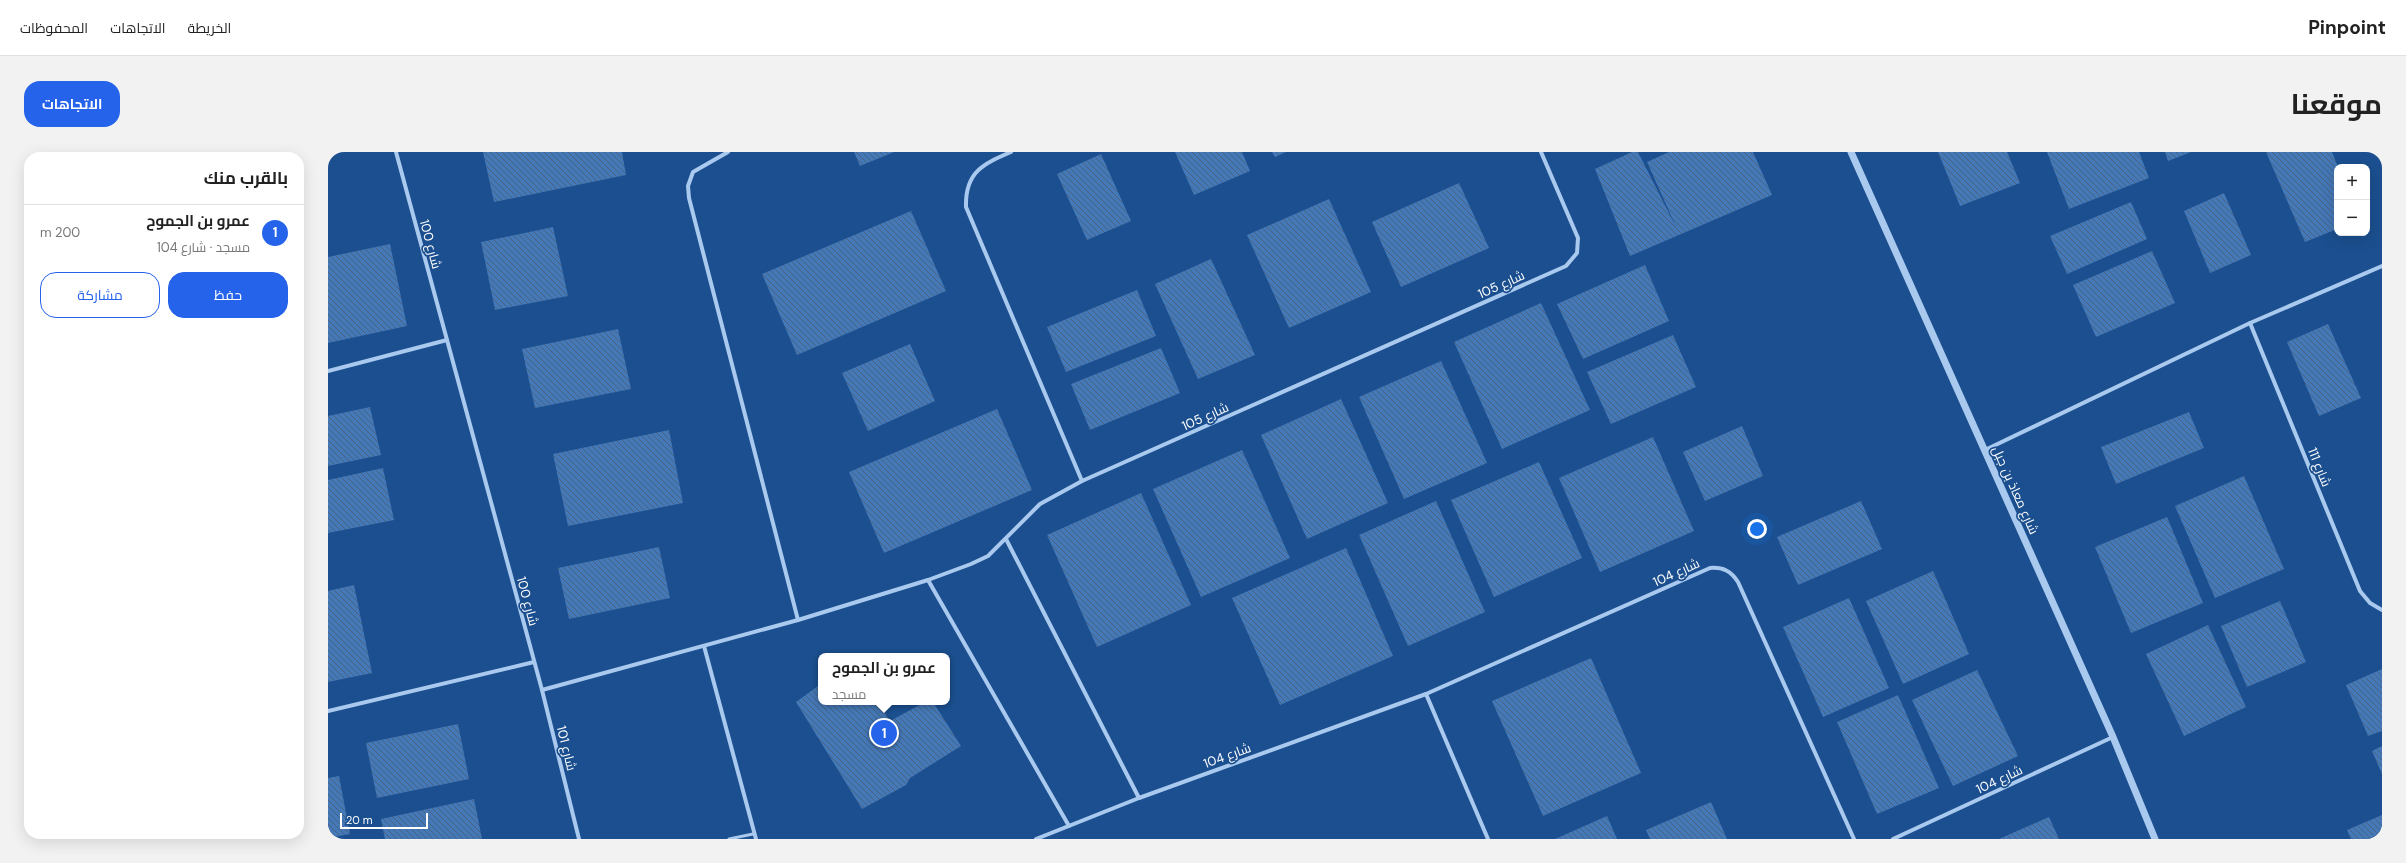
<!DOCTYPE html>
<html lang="ar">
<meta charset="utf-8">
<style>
:root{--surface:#fff;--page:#f2f2f2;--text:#222;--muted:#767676;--line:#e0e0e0;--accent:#2563eb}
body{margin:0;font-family:"DM Sans",Cairo,sans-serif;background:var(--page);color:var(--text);direction:rtl}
.controls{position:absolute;right:12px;top:12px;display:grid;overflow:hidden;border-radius:8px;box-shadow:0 4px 16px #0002}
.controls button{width:36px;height:36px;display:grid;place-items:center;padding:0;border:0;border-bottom:1px solid var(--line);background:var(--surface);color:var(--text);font:20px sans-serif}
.scale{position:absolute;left:12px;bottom:10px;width:88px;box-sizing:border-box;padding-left:4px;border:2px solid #fff;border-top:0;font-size:11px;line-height:14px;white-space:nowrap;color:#fff;-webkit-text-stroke:3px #1b4f8f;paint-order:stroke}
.you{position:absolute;left:1429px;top:377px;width:14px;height:14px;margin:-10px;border:3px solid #fff;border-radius:50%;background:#1a73e8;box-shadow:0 0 0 6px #1a73e833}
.badge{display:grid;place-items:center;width:26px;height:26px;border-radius:50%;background:var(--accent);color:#fff;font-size:13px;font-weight:700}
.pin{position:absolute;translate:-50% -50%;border:2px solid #fff;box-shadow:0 1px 4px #0006}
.popup{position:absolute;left:490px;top:501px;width:132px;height:52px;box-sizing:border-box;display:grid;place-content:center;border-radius:8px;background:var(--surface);filter:drop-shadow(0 1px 3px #0005);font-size:13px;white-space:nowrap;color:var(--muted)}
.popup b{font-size:15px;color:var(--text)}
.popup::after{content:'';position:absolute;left:50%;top:100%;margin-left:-8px;border:8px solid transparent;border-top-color:var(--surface)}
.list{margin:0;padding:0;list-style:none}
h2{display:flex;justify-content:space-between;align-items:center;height:52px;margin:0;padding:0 16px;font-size:17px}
h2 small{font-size:13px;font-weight:400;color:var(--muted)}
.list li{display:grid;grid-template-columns:26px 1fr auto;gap:12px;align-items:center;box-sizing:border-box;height:56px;padding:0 16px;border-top:1px solid var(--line)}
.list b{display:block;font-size:15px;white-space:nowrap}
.list p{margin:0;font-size:13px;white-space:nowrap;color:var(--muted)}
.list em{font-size:13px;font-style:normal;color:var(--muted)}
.actions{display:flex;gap:8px;padding:12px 16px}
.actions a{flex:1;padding:9px 0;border:1px solid var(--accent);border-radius:16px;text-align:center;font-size:14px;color:var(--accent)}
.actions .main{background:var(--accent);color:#fff}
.map{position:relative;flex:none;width:2054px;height:687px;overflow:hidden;direction:ltr;border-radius:16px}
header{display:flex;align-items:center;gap:24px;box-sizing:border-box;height:56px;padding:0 20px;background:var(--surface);border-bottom:1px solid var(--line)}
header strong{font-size:19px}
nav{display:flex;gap:22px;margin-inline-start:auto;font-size:14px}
.intro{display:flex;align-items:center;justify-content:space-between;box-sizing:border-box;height:96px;padding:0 24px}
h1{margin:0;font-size:28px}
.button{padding:10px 18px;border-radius:16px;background:var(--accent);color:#fff;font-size:14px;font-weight:700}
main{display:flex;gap:24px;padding:0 24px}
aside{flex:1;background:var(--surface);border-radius:16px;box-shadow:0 4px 16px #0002}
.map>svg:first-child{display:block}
.building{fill:url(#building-back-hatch)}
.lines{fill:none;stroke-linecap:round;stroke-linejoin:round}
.service{stroke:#a9c9ee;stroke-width:3}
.minor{stroke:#a9c9ee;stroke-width:4}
.tertiary{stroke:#a9c9ee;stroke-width:7}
.labels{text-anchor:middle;stroke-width:3.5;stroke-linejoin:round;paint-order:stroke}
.street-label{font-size:13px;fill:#fff;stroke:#1b4f8f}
</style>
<header>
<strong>Pinpoint</strong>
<nav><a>الخريطة</a><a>الاتجاهات</a><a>المحفوظات</a></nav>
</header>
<div class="intro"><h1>موقعنا</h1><a class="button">الاتجاهات</a></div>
<main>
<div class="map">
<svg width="2054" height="687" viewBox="0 0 2054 687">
<defs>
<pattern id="building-back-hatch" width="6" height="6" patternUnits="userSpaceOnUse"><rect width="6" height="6" fill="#4478b7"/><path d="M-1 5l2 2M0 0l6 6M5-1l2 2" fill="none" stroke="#486282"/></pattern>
</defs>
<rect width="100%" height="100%" fill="#1b4f8f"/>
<!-- building -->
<g class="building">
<path d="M 155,0 L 294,0 L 298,23 L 166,50 Z"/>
<path d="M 526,0 L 566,0 L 532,14 Z"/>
<path d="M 847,0 L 914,0 L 922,19 L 866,43 Z"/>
<path d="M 944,0 L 958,0 L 947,5 Z"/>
<path d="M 1304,0 L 1310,0 L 1349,77 L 1319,10 L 1341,0 L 1425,0 L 1444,43 L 1302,104 L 1267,17 Z"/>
<path d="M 1610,0 L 1679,0 L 1692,31 L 1632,54 Z"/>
<path d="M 1719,0 L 1811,0 L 1821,26 L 1741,57 Z"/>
<path d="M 1837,0 L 1863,0 L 1840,9 Z"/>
<path d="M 1938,0 L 2004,0 L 2010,15 L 2009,77 L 1977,90 Z"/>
<path d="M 773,2 L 803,69 L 759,88 L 729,22 Z"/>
<path d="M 1131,31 L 1161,96 L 1073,135 L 1044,70 Z"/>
<path d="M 1896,41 L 1923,103 L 1882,121 L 1856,59 Z"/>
<path d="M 1001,47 L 1043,140 L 961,176 L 919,83 Z"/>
<path d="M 1803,50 L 1819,87 L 1739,122 L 1722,84 Z"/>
<path d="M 583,59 L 618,139 L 469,203 L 434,122 Z"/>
<path d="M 225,75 L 240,144 L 167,158 L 153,90 Z"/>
<path d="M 62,92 L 79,174 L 0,191 L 0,105 Z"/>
<path d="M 1824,99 L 1847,151 L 1768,185 L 1745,133 Z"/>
<path d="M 883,107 L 927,203 L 870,227 L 827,132 Z"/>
<path d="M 1317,113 L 1341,169 L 1255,207 L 1229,152 Z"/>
<path d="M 809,138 L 828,184 L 738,220 L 719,175 Z"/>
<path d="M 1213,151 L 1262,258 L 1174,297 L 1126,190 Z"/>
<path d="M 2000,172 L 2033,246 L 1991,264 L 1959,190 Z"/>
<path d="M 290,177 L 303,237 L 207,256 L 194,197 Z"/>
<path d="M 1345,183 L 1368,235 L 1283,272 L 1259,220 Z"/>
<path d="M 582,192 L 607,249 L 540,279 L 514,221 Z"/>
<path d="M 833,196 L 852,241 L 762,278 L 743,232 Z"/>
<path d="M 1113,209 L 1159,311 L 1076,347 L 1031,245 Z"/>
<path d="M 1013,247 L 1060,351 L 979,387 L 933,283 Z"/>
<path d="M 42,255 L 53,303 L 0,314 L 0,264 Z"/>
<path d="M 669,257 L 704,338 L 556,401 L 521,320 Z"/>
<path d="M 1861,260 L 1876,296 L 1788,332 L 1773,295 Z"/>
<path d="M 1414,274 L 1435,324 L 1377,349 L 1355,300 Z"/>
<path d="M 341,278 L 355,351 L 240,374 L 225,302 Z"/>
<path d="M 1325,285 L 1366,379 L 1272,420 L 1231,326 Z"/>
<path d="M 914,298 L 962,406 L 873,445 L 825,337 Z"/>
<path d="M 1211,310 L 1254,406 L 1166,445 L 1123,348 Z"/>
<path d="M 55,316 L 66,368 L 0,381 L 0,328 Z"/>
<path d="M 1916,324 L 1956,417 L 1887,446 L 1847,354 Z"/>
<path d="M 813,341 L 863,453 L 769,495 L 719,383 Z"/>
<path d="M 1108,349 L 1157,460 L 1080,494 L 1031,383 Z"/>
<path d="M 1533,349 L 1554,397 L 1470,433 L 1449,385 Z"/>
<path d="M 1839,365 L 1875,451 L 1803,481 L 1767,395 Z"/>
<path d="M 331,395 L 342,446 L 241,467 L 230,416 Z"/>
<path d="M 1018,396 L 1065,504 L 952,553 L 904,446 Z"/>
<path d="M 1605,419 L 1641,502 L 1575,532 L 1538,449 Z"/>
<path d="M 26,433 L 44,521 L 0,530 L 0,439 Z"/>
<path d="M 1521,446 L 1561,536 L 1495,565 L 1455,475 Z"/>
<path d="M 1952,449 L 1978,510 L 1919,535 L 1893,474 Z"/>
<path d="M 1880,473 L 1918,555 L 1856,584 L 1818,502 Z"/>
<path d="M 1263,506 L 1313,621 L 1215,664 L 1164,549 Z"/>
<path d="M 2054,517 L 2054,579 L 2040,584 L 2018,533 Z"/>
<path d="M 1649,518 L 1690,604 L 1625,634 L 1584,548 Z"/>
<path d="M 490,534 L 493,536 L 493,550 L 550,550 L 562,569 L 597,550 L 605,550 L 633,594 L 582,626 L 578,633 L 534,657 L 468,550 Z"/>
<path d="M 1570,543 L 1611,636 L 1549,662 L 1509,570 Z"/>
<path d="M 130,572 L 141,627 L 49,646 L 38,591 Z"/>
<path d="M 2054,594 L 2054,622 L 2044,599 Z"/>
<path d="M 11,624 L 22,682 L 0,686 L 0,626 Z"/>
<path d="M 146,647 L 154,687 L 57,687 L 53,667 Z"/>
<path d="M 1383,650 L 1399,687 L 1322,687 L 1318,678 Z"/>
<path d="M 2054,663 L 2054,687 L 2023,687 L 2019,678 Z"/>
<path d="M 1279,664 L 1289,687 L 1227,687 Z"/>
<path d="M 1721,665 L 1731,687 L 1671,687 Z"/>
</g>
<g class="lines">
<!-- service -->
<path class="service" d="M 401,687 L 425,682"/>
<!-- minor -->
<g class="minor">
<path d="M 68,0 L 214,538 L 251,687"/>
<path d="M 400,0 L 365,20 L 360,34 L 361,46 L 470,468"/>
<path d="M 683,0 C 655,12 637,20 638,55 L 754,329"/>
<path d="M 1922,171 L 2032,439 L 2042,451 L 2054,458"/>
<path d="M 0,219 L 119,188"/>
<path d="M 1657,298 L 1922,171 L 2054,114"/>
<path d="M 678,387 L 811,646"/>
<path d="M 600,428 L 741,674"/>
<path d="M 376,494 L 428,687"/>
<path d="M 214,538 L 470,468 L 600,428 L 643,412 L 660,404 L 712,352 L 754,329 L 1238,114 L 1249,101 L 1250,86 L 1213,0"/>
<path d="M 1098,542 L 1160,687"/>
<path d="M 0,559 L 206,510"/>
<path d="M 708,687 L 811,646 L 1098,542 L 1382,416 C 1395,415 1403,419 1410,430 L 1526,687"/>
<path d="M 1565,687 L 1785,585"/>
</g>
<!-- tertiary -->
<path class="tertiary" d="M 1523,0 L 1785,585 L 1827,687"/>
</g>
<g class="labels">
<!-- street labels -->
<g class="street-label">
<text transform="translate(103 92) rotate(75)" y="5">شارع 100</text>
<text transform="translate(1173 132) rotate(-24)" y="5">شارع 105</text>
<text transform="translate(877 264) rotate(-24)" y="5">شارع 105</text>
<text transform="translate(1992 315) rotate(68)" y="5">شارع 111</text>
<text transform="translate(1688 338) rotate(66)" y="5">شارع معاذ بن جبل</text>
<text transform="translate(1348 420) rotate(-24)" y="5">شارع 104</text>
<text transform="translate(200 449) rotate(75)" y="5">شارع 100</text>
<text transform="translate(239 596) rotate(76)" y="5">شارع 101</text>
<text transform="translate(899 603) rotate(-20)" y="5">شارع 104</text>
<text transform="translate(1671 627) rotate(-25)" y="5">شارع 104</text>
</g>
</g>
</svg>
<div class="controls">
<button>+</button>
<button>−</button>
</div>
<div class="scale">20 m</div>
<div class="you"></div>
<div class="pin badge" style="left:556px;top:581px">1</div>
<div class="popup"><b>عمرو بن الجموح</b>مسجد</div>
</div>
<aside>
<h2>بالقرب منك<small></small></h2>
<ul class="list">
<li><span class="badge">1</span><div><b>عمرو بن الجموح</b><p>مسجد · شارع 104</p></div><em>200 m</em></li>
</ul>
<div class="actions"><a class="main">حفظ</a><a>مشاركة</a></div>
</aside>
</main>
